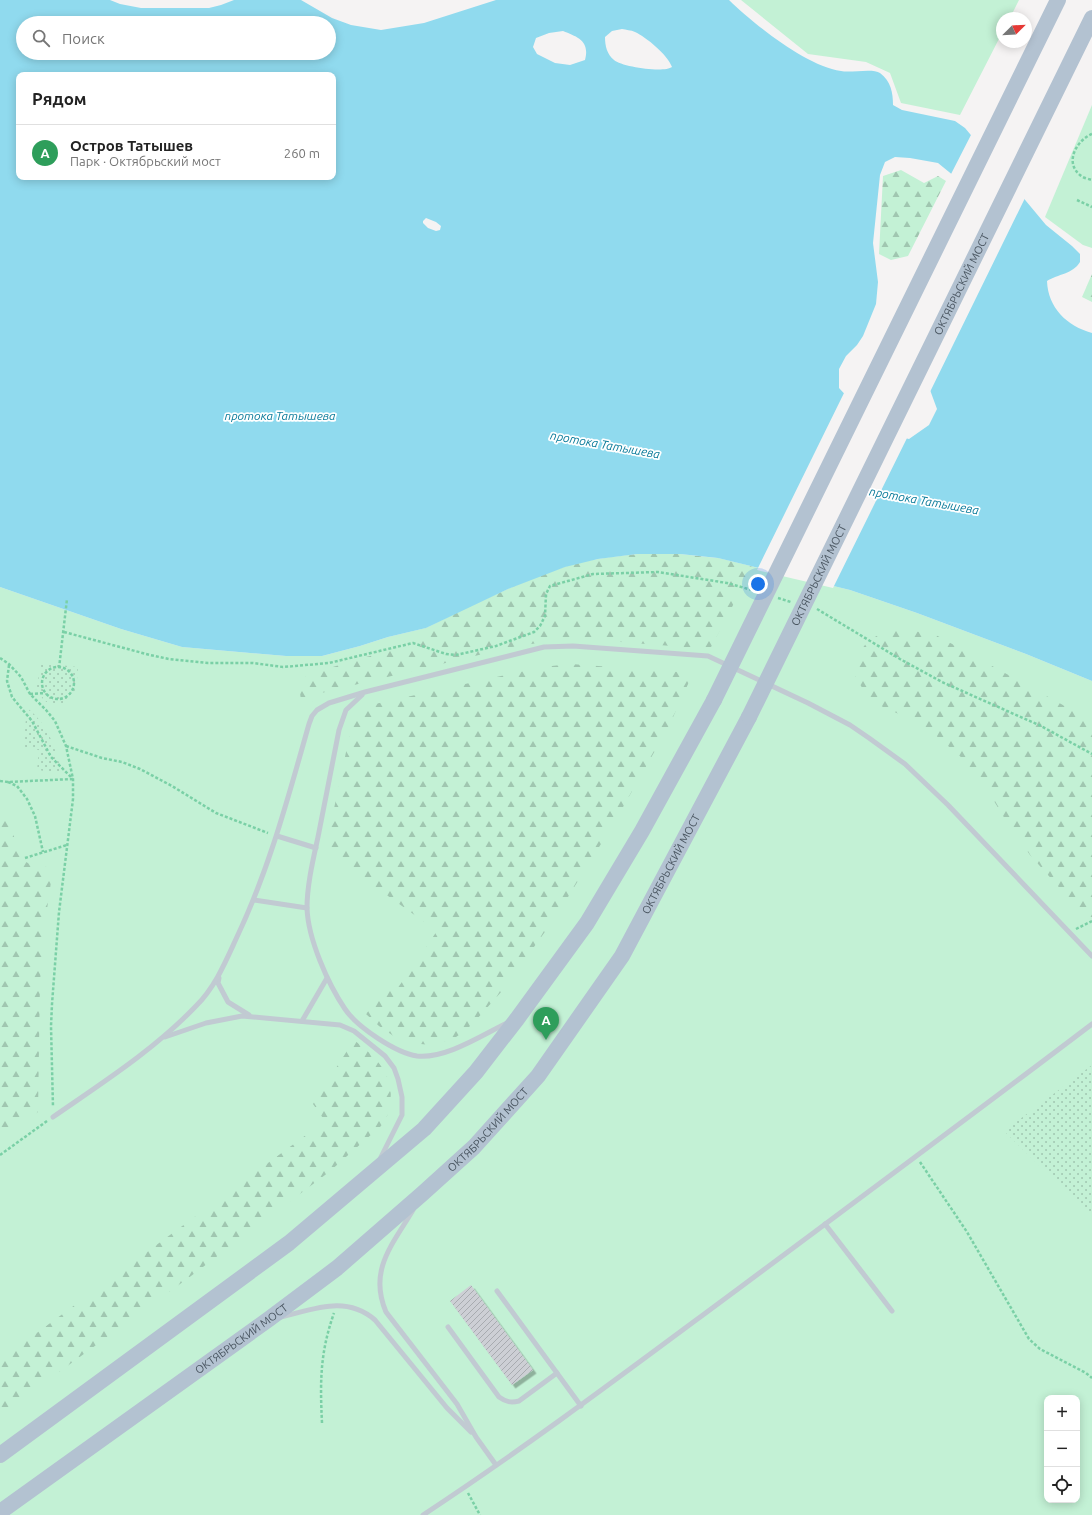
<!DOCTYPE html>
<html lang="ru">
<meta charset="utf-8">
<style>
:root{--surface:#fff;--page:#f6f6f6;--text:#222;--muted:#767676;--line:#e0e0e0;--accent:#2563eb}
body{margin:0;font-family:Ubuntu,sans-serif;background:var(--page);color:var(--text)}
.controls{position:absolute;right:12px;bottom:12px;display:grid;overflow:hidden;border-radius:8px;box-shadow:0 2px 10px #0003}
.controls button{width:36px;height:36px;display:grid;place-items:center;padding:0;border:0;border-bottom:1px solid var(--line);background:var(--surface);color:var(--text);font:20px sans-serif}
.compass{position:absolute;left:996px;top:12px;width:36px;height:36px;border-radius:50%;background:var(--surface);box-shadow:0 2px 10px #0003;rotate:66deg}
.you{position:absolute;left:758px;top:584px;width:14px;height:14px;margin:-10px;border:3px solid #fff;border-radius:50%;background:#1a73e8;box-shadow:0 0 0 6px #1a73e833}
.badge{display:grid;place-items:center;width:26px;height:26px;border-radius:50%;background:var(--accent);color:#fff;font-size:13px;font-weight:700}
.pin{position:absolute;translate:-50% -33px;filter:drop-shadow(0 1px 2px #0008)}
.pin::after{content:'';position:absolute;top:21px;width:14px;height:12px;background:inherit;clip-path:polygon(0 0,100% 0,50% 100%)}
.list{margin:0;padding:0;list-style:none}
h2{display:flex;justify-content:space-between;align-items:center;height:52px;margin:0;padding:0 16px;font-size:17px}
h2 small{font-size:13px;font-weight:400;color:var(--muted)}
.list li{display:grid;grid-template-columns:26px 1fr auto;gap:12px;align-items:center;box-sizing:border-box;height:56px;padding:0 16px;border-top:1px solid var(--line)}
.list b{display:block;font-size:15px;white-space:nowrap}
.list p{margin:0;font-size:13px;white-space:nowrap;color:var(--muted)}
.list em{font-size:13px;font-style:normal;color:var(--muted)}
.icon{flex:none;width:22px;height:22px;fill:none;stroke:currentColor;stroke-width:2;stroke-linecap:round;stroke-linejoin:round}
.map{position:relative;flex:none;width:1092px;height:1515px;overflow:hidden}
.search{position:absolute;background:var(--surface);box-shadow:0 2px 10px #0003;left:16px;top:16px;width:320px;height:44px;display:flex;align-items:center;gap:10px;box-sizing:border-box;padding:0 14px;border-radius:22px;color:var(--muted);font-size:15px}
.panel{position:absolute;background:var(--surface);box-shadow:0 2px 10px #0003;left:16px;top:72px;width:320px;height:108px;border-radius:8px}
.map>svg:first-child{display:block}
.grass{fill:#c3f1d5;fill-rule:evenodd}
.forest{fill:url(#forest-firs)}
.park{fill:url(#park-dots)}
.water{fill:#90daee;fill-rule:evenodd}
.pier{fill:#f5f3f3}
.building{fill:url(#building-hatch);filter:url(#shadow)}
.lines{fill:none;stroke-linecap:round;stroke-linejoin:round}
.path{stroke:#7ad0a6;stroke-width:2.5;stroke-dasharray:3 2;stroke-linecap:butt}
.lane{stroke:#c1cad2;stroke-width:5}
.primary{stroke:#b3c2d1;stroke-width:16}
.primary-bridge{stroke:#b3c2d1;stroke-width:16}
.labels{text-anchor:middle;stroke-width:3.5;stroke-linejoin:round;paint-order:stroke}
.street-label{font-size:11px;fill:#4a5661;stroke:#fff}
.water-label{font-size:12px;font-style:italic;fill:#0c7c9b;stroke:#fff}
</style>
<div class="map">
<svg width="1092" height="1515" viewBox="0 0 1092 1515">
<defs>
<pattern id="forest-firs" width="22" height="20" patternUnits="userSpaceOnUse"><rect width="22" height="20" fill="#c3f1d5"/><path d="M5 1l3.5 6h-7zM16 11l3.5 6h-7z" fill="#a0c6b0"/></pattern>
<pattern id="park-dots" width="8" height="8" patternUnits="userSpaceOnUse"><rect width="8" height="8" fill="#c3f1d5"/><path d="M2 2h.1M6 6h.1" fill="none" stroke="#a0c6b0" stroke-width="1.8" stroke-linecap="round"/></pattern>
<pattern id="building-hatch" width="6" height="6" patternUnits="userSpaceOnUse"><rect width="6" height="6" fill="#cdcfd5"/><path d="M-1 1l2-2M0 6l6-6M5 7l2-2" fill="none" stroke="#a8abb0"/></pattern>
<filter id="shadow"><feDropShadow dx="3.5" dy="3.5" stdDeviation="0" flood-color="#0004"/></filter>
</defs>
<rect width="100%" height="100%" fill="#f5f3f3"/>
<!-- grass -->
<g class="grass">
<path d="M 741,0 L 1019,0 L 1010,18 L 1002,18 L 1002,33 L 960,115 L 901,103 L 890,73 L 866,62 L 808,54 Z"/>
<path d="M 1092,105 L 1092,248 L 1083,245 L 1045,217 Z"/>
<path d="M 718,558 L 850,590 L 917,613 L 1026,654 L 1092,681 L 1092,1515 L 0,1515 L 0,587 L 121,629 L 182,647 L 286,656 L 322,656 L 360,646 L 388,637 ZM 1047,1398 L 1077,1398 L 1077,1500 L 1047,1500 Z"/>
</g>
<!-- forest -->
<g class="forest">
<path d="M 901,170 L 924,183 L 938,176 L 946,181 L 908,256 L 891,260 L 879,254 L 883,176 Z"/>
<path d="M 1092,274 L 1092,302 L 1082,297 Z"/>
<path d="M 637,554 L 680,554 L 717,558 L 753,567 L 710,649 L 570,638 L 512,647 L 329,691 L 318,694 L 310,704 L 302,708 C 301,695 296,685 307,675 L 362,658 L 402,648 L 419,638 L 426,628 C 471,605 517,583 564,567 C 587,559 612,557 637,554 Z"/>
<path d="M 890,629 L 907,630 L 934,634 L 1092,721 L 1092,924 L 1030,855 L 1008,824 L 983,783 L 962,758 L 933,733 L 901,715 L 881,706 L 867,695 L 855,677 C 861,646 860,644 890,629 Z"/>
<path d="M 571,664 L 693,673 L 669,726 L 614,823 L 555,918 L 502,991 L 477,1019 L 465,1031 L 453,1039 L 431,1045 L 411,1043 L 395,1037 L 379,1026 L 366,1014 L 385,989 L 395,992 L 437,931 L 325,851 L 349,738 C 354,720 359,714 375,704 L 542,667 Z"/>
<path d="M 0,812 C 9,822 13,835 19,848 C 20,851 22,857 24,860 C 33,870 46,858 52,875 L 46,916 L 40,981 L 38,1112 L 0,1139 Z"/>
<path d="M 354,1040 C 375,1056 395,1075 390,1103 C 389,1112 387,1119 381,1126 L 329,1172 L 191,1276 L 0,1415 L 0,1360 L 325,1121 L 313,1104 Z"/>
</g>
<!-- park -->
<g class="park">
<path d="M 40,663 L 78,667 C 77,681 77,704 58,705 C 52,705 47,703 43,699 C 39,694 38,688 35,682 L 38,682 Z"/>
<path d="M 27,708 C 49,725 55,748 62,773 L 37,770 L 39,750 L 23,748 Z"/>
<path d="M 1092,1065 L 1092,1217 L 1004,1131 Z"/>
</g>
<!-- water -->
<path class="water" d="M 0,0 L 110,0 L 120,4 L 141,8 L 209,8 L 221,5 L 234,0 L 301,0 L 332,18 L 351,25 L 381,30 L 424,23 L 496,0 L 729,0 C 755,25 806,66 841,71 C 851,73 873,68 880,73 C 891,81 893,93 893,105 L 902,110 L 955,121 L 965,128 L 1046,225 L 1072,246 L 1080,254 L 1080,262 C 1073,274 1058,274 1047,281 C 1048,308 1067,326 1092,333 L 1092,681 L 1026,654 L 917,613 L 850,590 L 718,558 L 680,554 L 637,554 L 598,559 L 565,567 L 508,589 L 426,628 L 388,637 L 360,646 L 322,656 L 286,656 L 182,647 L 121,629 L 0,587 ZM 23,23 L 329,23 L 329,53 L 23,53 ZM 622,29 C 626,30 631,30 635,32 C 646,37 668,55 672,67 C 664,73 622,67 614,60 C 607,54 605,46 605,37 L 612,31 ZM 563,31 C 578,37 590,41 585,60 L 570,65 L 555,63 L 537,54 L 533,47 L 536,38 L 549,33 ZM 19,75 L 333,75 L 333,177 L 19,177 ZM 895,157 L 910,158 L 938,163 L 976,194 L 990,230 L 926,379 L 937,409 L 929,425 L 909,439 L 880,432 L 839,388 L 839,369 L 846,356 L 857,345 L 863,336 L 876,304 L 878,282 L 873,243 L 880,175 L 885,162 ZM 426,218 L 436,222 L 441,226 L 440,230 L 436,231 L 428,228 L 423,223 L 423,221 Z"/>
<!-- pier -->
<g class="pier">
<path d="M 972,133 L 1025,198 L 929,394 L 924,379 L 988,230 L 975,196 L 950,176 Z"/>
<path d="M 845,391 L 881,430 L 908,436 L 833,588 L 757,570 Z"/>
</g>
<!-- building -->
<path class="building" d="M 471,1285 L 533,1370 L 512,1385 L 450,1301 Z"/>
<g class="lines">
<!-- path -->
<g class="path">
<path d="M 1092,134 C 1077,140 1064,162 1080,175 C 1083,178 1089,179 1092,180"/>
<path d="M 1077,200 L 1092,207"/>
<path d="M 778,598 L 791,602"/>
<path d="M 817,609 L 900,659 L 942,682 L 1041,726 L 1092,754"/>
<path d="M 64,632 L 150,655 L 169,659 L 208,663 L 253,663 L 283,667 L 329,663 L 413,643 L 446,654 L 456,655 L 496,646 L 534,632 L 540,626 L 545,616 L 546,594 L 550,586 L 593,574 L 658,572 L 727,583 L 752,590"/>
<path d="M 0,658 L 9,664 L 21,677 L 30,694 L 46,710 L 55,721 L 66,746 L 73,779 L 73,799 L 59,912 L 52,1004 L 51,1026 L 53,1107"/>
<path d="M 9,665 L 7,681 L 12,697 L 32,721 L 51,757 L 72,778"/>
<circle cx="58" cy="683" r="16"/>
<path d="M 59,668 L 67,599"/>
<path d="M 30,694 L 45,693"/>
<path d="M 66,746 L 102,758 L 122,762 L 140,769 L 172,786 L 216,813 L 268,833"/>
<path d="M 0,781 L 8,782 L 73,779"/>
<path d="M 8,782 L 17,786 L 27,799 L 35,816 L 43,852"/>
<path d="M 25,858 L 67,845"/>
<path d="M 1076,929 L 1092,921"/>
<path d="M 0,1155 L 47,1121"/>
<path d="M 920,1162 L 967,1232 L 1029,1339 L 1040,1349 L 1086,1373 L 1092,1378"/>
<path d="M 322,1423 C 320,1381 320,1353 334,1313"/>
<path d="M 468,1493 L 480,1515"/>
</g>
<!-- lane -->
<g class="lane">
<path d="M 362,695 L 346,710 L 339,730 C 332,766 325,801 318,837 C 313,860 307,885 307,908 C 308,939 328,984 345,1009 C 357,1027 396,1053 417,1056 C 446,1059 482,1035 507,1023"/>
<path d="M 277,836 L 316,848"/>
<path d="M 254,900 L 307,908"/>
<path d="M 219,978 L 218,983 L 228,1002 L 249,1015"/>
<path d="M 302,1021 L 327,978"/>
<path d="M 165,1037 L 206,1023 L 242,1016 L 340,1025 L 354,1031 L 385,1056 L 394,1068 L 398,1079 L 402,1097 L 402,1115 L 380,1159"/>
<path d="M 53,1117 C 102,1083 154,1050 196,1006 C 215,987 225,963 236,939 C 269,870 288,798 309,724 L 312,716 L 317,710 L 329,703 L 365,692 L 544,647 L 573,646 L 708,656 L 808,703 L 850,725 L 869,738 L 905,764 L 948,805 L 1092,956"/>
<path d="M 413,1210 C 393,1244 368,1270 386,1312 L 457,1404 L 476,1437 L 496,1465"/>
<path d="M 825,1224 L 892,1311"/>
<path d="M 497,1291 L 581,1406"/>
<path d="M 281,1317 C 315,1309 346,1295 375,1320 L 447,1408 L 471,1432"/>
<path d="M 448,1327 L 499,1397 C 506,1402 511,1403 519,1401 L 557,1373"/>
<path d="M 423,1515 C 531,1444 634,1366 738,1289 C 856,1201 975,1113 1092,1024"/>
</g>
<!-- primary -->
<g class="primary">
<path d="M 0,1455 L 289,1243 L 424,1129 L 476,1072 L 517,1019 L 587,923 L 642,831 L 714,700"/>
<path id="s1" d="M 0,1512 L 269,1319 L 337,1268 L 422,1194 L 474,1147 L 538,1076 L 622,956 L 749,717"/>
</g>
<!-- primary-bridge -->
<g class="primary-bridge">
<path d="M 714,700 L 1058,0"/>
<path id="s2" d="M 749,717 L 1092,18"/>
</g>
</g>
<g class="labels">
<!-- street labels -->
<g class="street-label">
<text dy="4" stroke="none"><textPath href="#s2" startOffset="482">ОКТЯБРЬСКИЙ МОСТ</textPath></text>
<text dy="4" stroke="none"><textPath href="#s2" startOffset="158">ОКТЯБРЬСКИЙ МОСТ</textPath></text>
<text dy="4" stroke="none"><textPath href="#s1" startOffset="945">ОКТЯБРЬСКИЙ МОСТ</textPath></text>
<text dy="4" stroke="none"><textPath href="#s1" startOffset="621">ОКТЯБРЬСКИЙ МОСТ</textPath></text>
<text dy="4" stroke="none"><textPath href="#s1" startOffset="297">ОКТЯБРЬСКИЙ МОСТ</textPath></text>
</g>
<!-- water labels -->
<g class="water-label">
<text x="280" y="420">протока Татышева</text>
<text transform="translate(605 445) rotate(10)" y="4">протока Татышева</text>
<text transform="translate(924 501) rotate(10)" y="4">протока Татышева</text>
</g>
</g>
</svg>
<div class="controls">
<button>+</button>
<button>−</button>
<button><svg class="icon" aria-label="locate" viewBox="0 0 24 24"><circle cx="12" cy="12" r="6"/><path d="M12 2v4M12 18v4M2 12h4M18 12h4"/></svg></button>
</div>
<svg class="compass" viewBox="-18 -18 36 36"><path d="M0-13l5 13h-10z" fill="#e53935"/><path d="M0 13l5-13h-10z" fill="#767676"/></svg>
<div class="you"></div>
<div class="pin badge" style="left:546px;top:1040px;background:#2e9e5b">A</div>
<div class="search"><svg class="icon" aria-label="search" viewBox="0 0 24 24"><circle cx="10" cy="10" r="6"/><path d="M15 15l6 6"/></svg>Поиск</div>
<section class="panel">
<h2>Рядом<small></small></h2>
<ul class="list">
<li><span class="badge" style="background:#2e9e5b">A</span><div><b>Остров Татышев</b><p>Парк · Октябрьский мост</p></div><em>260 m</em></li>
</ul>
</section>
</div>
